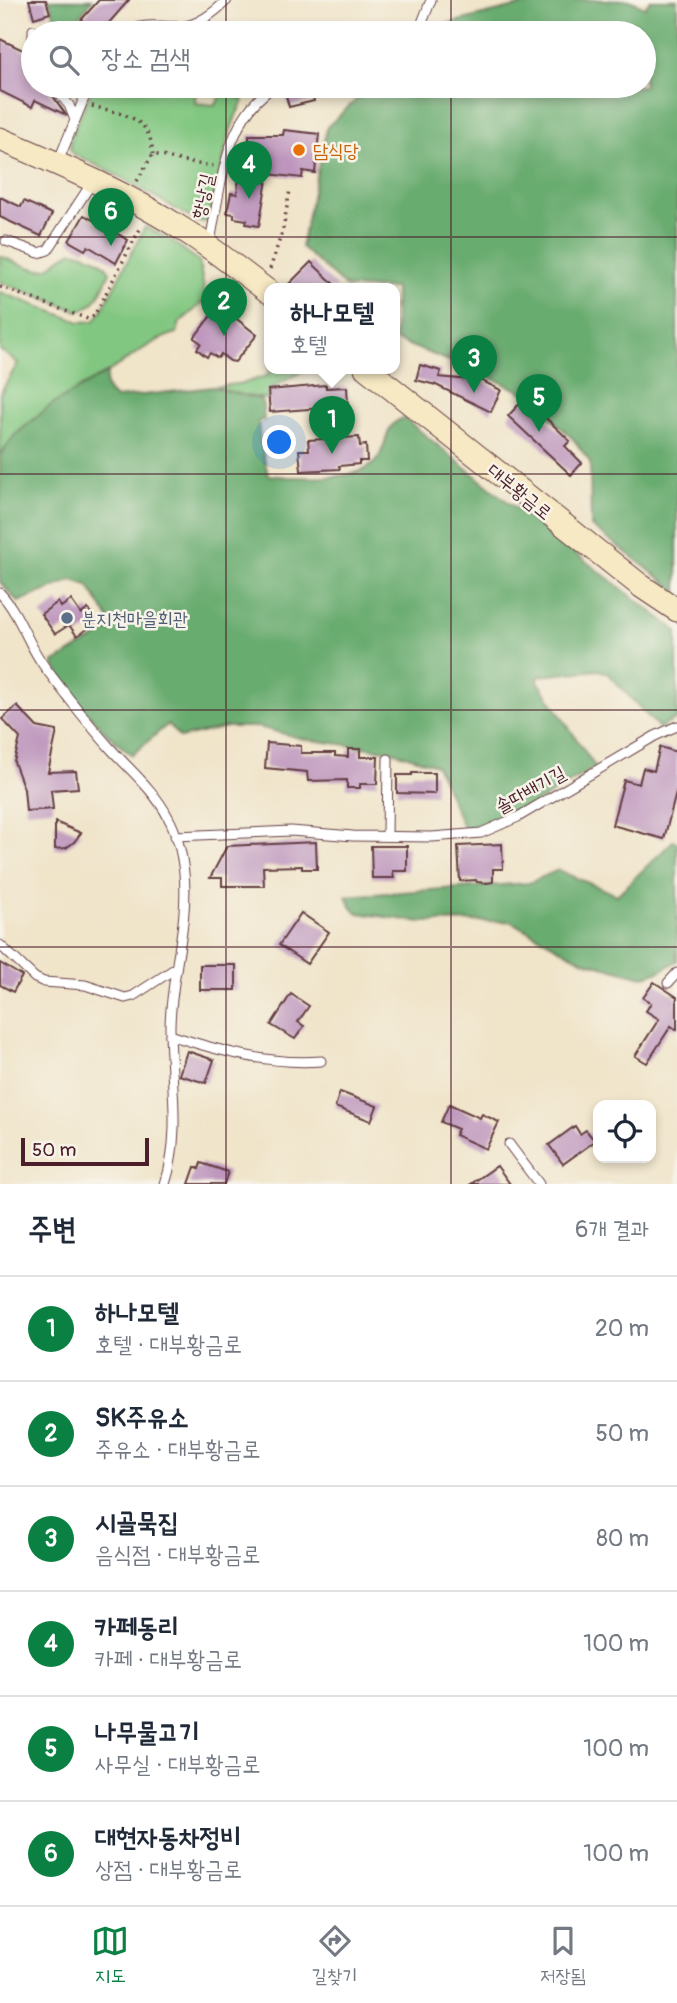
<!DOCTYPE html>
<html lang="ko">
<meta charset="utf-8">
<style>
:root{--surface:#fff;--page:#f6f6f7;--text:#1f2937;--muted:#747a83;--line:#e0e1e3;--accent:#0b8043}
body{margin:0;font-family:Pangolin,"Poor Story",sans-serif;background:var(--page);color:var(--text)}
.controls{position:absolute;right:21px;bottom:21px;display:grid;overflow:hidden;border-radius:14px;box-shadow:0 4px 10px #0003}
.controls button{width:63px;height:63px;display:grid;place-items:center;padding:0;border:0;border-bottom:2px solid var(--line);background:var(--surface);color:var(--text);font:35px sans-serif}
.scale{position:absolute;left:21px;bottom:18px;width:128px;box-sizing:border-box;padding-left:7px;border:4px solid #4a1f2b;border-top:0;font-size:19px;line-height:24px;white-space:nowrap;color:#4a1f2b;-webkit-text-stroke:5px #f7f3e8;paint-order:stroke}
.you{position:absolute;left:280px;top:443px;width:24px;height:24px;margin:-18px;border:5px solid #fff;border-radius:50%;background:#1a73e8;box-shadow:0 0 0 10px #1a73e833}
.badge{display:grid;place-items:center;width:46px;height:46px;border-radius:50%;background:var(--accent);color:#fff;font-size:23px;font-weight:700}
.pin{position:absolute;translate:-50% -58px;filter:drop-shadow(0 2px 4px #0008)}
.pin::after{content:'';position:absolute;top:37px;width:24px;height:21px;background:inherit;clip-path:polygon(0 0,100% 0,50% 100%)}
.popup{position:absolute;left:264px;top:283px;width:136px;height:91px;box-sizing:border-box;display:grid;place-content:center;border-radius:14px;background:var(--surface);filter:drop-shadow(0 2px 5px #0005);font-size:23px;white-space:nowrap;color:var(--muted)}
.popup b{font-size:26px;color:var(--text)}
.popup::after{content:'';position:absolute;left:50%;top:100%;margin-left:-14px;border:14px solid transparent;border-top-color:var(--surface)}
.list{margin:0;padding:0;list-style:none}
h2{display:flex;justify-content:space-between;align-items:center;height:91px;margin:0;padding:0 28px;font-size:30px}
h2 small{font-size:23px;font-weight:400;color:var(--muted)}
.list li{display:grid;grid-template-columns:46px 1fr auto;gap:21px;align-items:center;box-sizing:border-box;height:105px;padding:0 28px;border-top:2px solid var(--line)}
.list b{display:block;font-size:26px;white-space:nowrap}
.list p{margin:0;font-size:23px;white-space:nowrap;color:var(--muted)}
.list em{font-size:23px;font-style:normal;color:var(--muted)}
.icon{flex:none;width:38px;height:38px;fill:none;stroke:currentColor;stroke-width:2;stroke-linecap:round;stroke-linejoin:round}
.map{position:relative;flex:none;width:677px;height:1184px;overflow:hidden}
.search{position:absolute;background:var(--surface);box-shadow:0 4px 10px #0003;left:21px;right:21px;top:21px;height:77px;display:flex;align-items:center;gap:18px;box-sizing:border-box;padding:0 24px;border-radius:38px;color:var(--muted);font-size:26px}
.sheet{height:721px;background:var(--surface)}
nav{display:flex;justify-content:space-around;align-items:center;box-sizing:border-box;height:98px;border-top:2px solid var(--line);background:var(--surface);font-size:19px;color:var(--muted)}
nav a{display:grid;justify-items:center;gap:4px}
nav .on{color:var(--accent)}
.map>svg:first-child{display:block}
.green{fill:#82c781;stroke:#667356;stroke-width:2}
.forest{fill:#69ac6f;stroke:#5a664d;stroke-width:2}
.building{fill:#bd95bd}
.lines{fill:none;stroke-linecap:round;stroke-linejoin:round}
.lane-casing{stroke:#633d43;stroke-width:11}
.secondary-casing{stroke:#633d43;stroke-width:25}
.path{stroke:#633d43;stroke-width:3.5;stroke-dasharray:2 5;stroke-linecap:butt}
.lane{stroke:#fff;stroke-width:9}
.secondary{stroke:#f7e9c3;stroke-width:23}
.grid{fill:none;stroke:#4a1f2b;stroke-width:2;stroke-opacity:0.55}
.food-dot{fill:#e8710a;stroke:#f7f3e8;stroke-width:2.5}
.service-dot{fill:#5c6f8a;stroke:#f7f3e8;stroke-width:2.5}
.labels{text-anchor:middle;stroke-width:5;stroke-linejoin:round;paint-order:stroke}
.food-label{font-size:19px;fill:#c56008;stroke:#f7f3e8;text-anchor:start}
.street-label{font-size:19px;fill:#4a1f2b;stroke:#f7f3e8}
.service-label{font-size:19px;fill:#4e5e75;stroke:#f7f3e8;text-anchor:start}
</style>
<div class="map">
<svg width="677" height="1184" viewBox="0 0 677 1184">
<rect width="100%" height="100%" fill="#f7f3e8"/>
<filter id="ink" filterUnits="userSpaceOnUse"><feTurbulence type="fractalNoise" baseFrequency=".0143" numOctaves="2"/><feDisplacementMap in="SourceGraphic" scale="14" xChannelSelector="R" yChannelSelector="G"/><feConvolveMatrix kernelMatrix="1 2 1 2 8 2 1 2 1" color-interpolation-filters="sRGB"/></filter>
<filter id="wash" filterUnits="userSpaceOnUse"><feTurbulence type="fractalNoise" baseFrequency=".00686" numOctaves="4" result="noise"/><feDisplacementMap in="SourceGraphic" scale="28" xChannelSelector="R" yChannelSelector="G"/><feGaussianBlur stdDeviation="1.57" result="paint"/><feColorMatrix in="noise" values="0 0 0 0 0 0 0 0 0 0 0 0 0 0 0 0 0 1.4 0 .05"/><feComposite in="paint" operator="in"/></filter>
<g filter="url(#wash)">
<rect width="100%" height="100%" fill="#f0e4c9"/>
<!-- green -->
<g class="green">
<path d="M 93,86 L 196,86 L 195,103 L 216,105 L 222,92 L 244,100 L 237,113 L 230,132 L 208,221 L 198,222 L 124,179 L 74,154 L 70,150 L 71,137 Z"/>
<path d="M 145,227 L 168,238 L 199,261 L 206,300 L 180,322 L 177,333 C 150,340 131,359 106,373 C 66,396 28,417 0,455 L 0,394 L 18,363 L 0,350 L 0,292 L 80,322 L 94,321 L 101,312 Z"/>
<path d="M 73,251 C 90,255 101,258 110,272 C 102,288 97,308 78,311 L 0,282 L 0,256 C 12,260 38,275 50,267 C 60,259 60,257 73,251 Z"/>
<path d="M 269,364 L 269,368 L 308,368 L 268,390 L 269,399 L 241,395 L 213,387 L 245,383 L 269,375 Z"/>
</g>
<!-- forest -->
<g class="forest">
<path d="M 49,0 L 92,0 L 72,26 L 62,25 L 55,17 Z"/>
<path d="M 543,0 L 629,0 L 645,7 L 650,0 L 677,0 L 677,591 L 591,526 L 590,462 L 574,440 L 526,394 L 486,375 L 395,340 L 395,288 L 347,288 L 301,247 L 327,127 L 371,86 L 644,86 L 644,33 L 424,33 L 427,29 Z"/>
<path d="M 108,372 C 104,384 105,391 116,398 L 213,387 L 262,400 L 264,420 L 258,421 L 260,441 L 268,475 C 293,478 357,482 375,462 C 389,448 382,424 404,418 L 499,495 L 677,631 L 677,719 L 659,728 L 607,673 L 599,670 L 539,676 L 538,681 L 595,767 C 570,782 489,838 464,829 L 436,765 L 392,751 L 303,739 L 259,727 L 227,727 L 180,738 L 168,724 L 132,755 C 99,730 73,698 53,663 L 114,627 L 88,585 L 72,580 L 18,602 L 0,582 L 0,455 L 15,435 L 51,405 Z"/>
<path d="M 673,841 L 677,842 L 677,961 L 660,971 L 642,977 L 584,961 L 510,921 L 421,922 L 358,913 L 352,908 L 346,896 L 529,883 L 558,870 L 617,895 Z"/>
</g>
<g id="blocks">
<!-- building -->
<g class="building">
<path d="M 29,0 L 46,0 L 50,13 L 34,18 Z"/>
<path d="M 99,0 L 129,0 L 100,33 L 97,33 L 81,20 Z"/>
<path d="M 0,39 L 25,51 L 33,63 L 33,86 L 46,86 L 66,115 L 35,100 L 32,107 L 0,91 Z"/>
<path d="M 311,86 L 314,101 L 289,107 L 285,92 Z"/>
<path d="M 284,130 L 319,134 L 315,173 L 303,171 L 302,178 L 268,174 L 259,226 L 246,224 L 247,220 L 234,218 L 234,214 L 227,213 L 231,193 L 237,194 L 240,168 L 249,169 L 249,135 L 283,135 Z"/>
<path d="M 0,197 L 21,207 L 24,201 L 52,214 L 41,236 L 0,217 Z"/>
<path d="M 84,215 L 128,240 L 116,263 L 88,246 L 85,250 L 69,241 Z"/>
<path d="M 311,262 L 338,288 L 285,288 Z"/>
<path d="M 219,305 L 257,335 L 235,362 L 230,361 L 221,354 L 218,358 L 210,353 L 207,357 L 197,349 L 201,343 L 194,338 Z"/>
<path d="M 420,365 L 441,371 L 439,377 L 482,381 L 501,390 L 491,412 L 436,385 L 416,380 Z"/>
<path d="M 326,385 L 326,388 L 347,387 L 348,406 L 270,412 L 268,390 Z"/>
<path d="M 525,398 L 570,441 L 565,446 L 582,463 L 571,475 L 508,416 Z"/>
<path d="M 359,437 L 360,446 L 366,445 L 367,461 L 359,461 L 359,464 L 339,466 L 340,469 L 301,471 L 299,450 L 309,450 L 308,440 Z"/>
<path d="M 71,600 L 81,614 L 88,609 L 97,622 L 77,636 L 69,625 L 55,634 L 41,614 L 58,602 L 61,607 Z"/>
<path d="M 17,706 L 37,727 L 57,731 L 48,772 L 76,771 L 78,788 L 51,790 L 53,809 L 26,811 L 24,789 L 14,762 L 20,738 L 2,719 Z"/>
<path d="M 267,743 L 301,746 L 301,753 L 335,753 L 335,756 L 348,757 L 348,749 L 360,749 L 360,757 L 378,757 L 377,784 L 360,784 L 360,788 L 347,788 L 347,780 L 308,781 L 307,772 L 265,768 Z"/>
<path d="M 660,747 L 677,752 L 677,789 L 664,839 L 612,825 L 624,780 L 639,784 L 643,768 L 654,771 Z"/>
<path d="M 412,773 L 435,773 L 435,794 L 397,793 L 397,775 L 412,775 Z"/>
<path d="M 55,822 L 81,833 L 74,842 L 66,848 L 55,849 Z"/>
<path d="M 316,842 L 317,869 L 302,869 L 302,866 L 263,867 L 264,886 L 222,886 L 222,878 L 210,878 L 227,846 Z"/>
<path d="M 502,844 L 503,869 L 493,869 L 493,882 L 487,883 L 477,882 L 476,880 L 460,881 L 458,846 Z"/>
<path d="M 371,846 L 407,846 L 407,871 L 393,871 L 394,878 L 372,878 Z"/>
<path d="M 301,913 L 329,932 L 307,964 L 279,945 Z"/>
<path d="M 0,963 L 22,976 L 13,992 L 0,985 Z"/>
<rect x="200" y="965" width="36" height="25"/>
<path d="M 654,982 L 677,997 L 677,1030 L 671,1026 L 647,1063 L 635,1056 L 659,1019 L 646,1011 L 651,1003 L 643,998 Z"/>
<path d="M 291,994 L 309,1006 L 298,1022 L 304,1026 L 295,1039 L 271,1025 Z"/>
<path d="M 187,1051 L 214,1060 L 206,1083 L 179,1075 Z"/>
<path d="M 340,1092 L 377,1106 L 371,1121 L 335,1107 Z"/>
<path d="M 449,1104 L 480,1118 L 482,1114 L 499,1122 L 486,1149 L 455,1135 L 458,1129 L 441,1122 Z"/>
<path d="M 575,1126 L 580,1134 L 586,1130 L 595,1141 L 563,1164 L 549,1145 Z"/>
<path d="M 201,1163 L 228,1172 L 224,1184 L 189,1184 L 195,1167 L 199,1169 Z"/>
<path d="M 497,1166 L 510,1184 L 471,1184 Z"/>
</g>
</g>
</g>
<g filter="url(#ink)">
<use href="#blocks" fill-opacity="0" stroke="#633d43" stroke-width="2"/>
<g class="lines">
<!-- lane casing -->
<g class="lane-casing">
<g id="lane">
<path d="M 33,30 L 33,49"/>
<path d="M 126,33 C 146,20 164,29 185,26 C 202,23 216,11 227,0"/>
<path d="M 418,33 L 431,0"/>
<path d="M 53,86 L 69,105 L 75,120"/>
<path d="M 58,162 L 89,86"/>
<path d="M 6,241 L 39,253 L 48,250 L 93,181"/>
<path d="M 209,246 C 221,191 223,118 275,86"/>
<path d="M 0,593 C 20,614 27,643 44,666 C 65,694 87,722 110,748 C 130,770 155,791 168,817 C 177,833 182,855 184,873 C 189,925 171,974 170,1026 C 170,1079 182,1132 165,1184"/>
<path d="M 175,836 L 291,831 L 353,836 L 432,837 L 481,833 L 518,817 L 655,736 L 677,726"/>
<path d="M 387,836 L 388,759"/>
<path d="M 0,945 L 35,978 L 44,982 L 85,985 L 125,998 L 133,996 L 176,968"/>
<path d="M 668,983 L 677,973"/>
<path d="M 170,1035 C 219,1051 270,1065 321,1061"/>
<path d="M 509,1144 L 539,1184"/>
</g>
</g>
<!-- secondary casing -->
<g class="secondary-casing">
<g id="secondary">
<path d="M 0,139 C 64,166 128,194 187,232 C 215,250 242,272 269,292"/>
<path d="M 366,368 L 641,586 L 677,610"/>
</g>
</g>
<!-- path -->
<g class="path">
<path d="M 92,106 C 109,111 138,114 147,132 C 151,138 152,147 153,154"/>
<path d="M 137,181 L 153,154 L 197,164 L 214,166"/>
<path d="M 270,269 L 283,229 L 290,190"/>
<path d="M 0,287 L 88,319 L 94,316 L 141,227"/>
</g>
<!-- lane -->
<use href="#lane" class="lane"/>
<!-- secondary -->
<use href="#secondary" class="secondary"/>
</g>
</g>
<!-- grid -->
<path class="grid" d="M 226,0 L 226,33M 451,0 L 451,33M 226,86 L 226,1184M 451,86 L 451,1184M 0,237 L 677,237M 0,474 L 677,474M 0,710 L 677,710M 0,947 L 677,947"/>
<!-- markers -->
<circle class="food-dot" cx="299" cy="150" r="7"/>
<circle class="service-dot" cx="67" cy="618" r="7"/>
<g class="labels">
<!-- food labels -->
<g class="food-label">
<text x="313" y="157">담식당</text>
</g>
<!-- street labels -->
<g class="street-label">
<text transform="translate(202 196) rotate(-78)" y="7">항낭길</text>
<text transform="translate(520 491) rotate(39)" y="7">대부황금로</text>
<text transform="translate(530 789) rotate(-29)" y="7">솔따배기길</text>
</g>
<!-- service labels -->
<g class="service-label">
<text x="81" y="625">분지천마을회관</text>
</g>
</g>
</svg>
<div class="controls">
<button><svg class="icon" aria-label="locate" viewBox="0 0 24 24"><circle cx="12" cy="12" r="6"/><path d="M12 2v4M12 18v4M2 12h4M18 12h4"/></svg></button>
</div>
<div class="scale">50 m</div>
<div class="you"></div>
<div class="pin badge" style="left:332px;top:454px">1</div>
<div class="popup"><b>하나모텔</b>호텔</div>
<div class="pin badge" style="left:224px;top:336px">2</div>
<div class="pin badge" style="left:474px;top:393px">3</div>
<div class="pin badge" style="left:249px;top:199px">4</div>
<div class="pin badge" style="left:539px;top:432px">5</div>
<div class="pin badge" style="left:111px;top:246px">6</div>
<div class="search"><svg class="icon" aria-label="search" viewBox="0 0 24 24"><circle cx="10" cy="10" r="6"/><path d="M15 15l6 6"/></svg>장소 검색</div>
</div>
<section class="sheet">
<h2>주변<small>6개 결과</small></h2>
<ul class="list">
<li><span class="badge">1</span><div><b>하나모텔</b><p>호텔 · 대부황금로</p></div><em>20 m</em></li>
<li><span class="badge">2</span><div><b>SK주유소</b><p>주유소 · 대부황금로</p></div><em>50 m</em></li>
<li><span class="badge">3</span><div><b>시골묵집</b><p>음식점 · 대부황금로</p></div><em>80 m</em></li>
<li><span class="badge">4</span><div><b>카페동리</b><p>카페 · 대부황금로</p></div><em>100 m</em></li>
<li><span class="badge">5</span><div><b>나무물고기</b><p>사무실 · 대부황금로</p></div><em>100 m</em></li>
<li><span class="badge">6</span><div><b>대현자동차정비</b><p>상점 · 대부황금로</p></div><em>100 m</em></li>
</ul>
</section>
<nav>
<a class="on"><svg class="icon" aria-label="map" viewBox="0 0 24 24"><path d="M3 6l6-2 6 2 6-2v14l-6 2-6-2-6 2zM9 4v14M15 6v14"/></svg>지도</a>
<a><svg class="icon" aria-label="directions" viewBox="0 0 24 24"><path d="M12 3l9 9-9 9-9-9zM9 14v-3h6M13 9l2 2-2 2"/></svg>길찾기</a>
<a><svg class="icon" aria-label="saved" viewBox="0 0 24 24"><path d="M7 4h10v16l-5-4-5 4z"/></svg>저장됨</a>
</nav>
